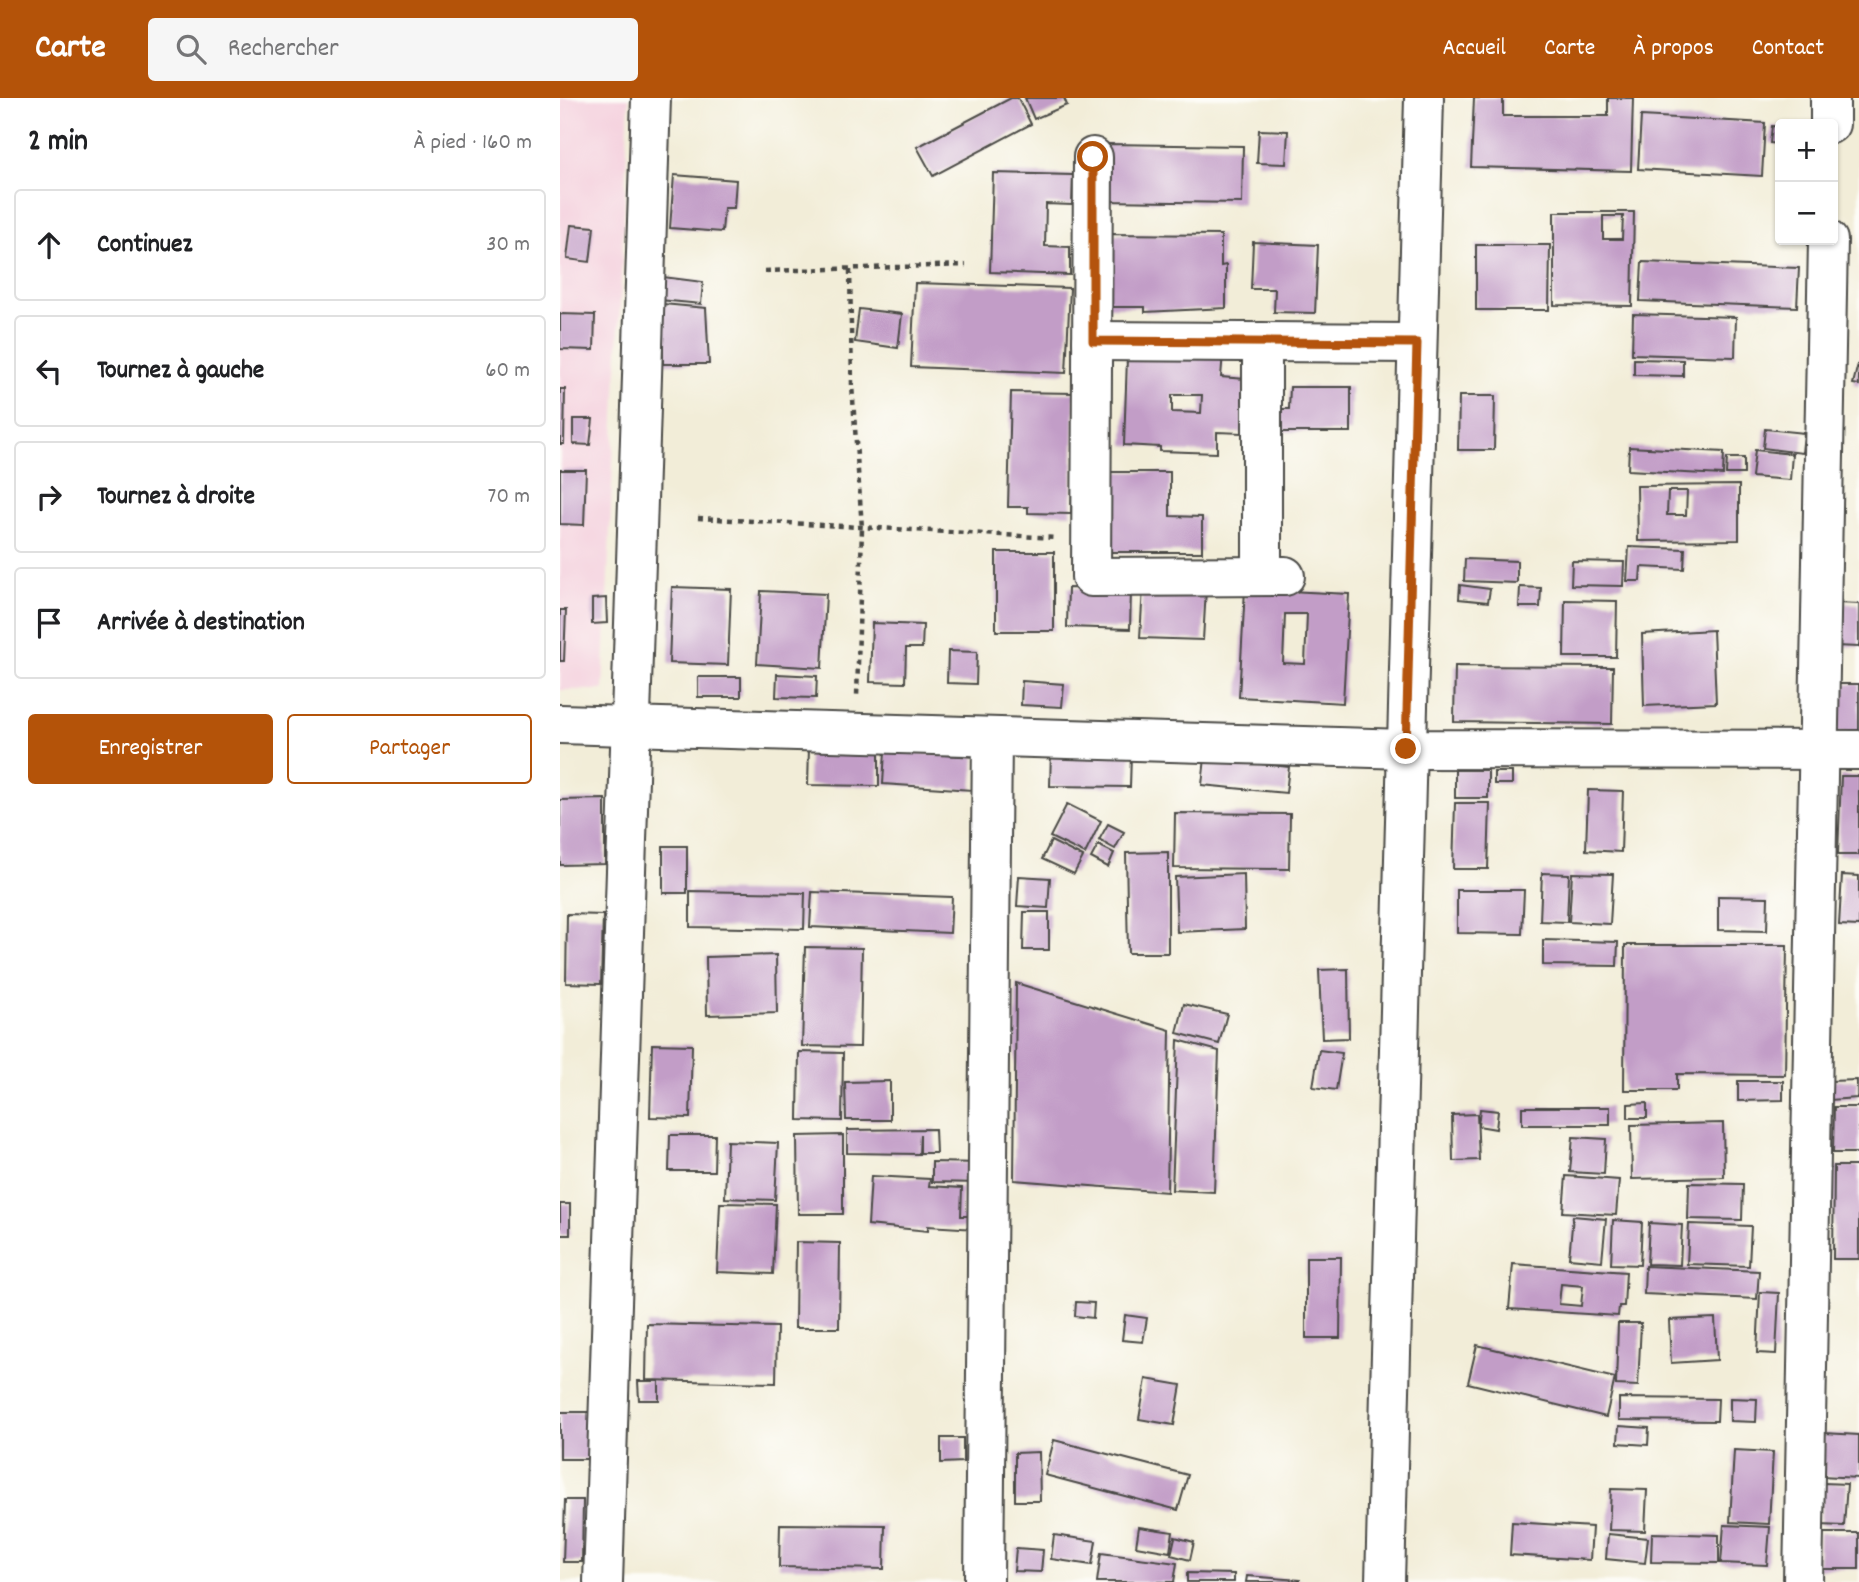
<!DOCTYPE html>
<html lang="fr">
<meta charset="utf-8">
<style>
:root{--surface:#fff;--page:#f6f6f6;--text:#202124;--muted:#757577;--line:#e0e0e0;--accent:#b45309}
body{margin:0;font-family:Dekko,sans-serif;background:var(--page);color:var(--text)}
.controls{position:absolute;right:21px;top:21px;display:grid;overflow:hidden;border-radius:7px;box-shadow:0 2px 5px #0004}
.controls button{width:63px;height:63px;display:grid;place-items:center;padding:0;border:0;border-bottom:2px solid var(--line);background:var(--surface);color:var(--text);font:35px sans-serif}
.stop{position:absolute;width:21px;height:21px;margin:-16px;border:5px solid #b45309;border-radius:50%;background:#fff}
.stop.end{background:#b45309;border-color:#fff;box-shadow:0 2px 7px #0008}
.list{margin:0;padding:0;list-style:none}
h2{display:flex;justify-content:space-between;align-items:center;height:91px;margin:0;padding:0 28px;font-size:30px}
h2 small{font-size:23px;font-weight:400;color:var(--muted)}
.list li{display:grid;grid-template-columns:46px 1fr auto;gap:21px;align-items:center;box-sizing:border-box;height:112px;margin:0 14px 14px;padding:0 14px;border:2px solid var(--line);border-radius:7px}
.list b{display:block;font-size:26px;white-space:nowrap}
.list em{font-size:23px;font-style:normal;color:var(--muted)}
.actions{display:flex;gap:14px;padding:21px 28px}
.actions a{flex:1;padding:16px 0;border:2px solid var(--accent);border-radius:7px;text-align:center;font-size:24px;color:var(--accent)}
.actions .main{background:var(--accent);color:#fff}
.icon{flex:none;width:38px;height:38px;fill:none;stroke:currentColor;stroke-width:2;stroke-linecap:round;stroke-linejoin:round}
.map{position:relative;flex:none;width:1299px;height:1484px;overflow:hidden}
header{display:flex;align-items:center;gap:42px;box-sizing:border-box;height:98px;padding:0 35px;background:var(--accent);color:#fff}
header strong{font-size:33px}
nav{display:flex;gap:38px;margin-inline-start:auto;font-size:24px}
.search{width:490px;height:63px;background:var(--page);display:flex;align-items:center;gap:18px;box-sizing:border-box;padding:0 24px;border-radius:7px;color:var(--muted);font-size:26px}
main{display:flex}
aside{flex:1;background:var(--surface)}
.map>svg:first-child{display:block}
.built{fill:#f4cfdd}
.building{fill:#c29dc7;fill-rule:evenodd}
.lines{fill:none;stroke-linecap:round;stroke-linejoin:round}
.minor-casing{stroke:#494845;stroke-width:42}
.tertiary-casing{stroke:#494845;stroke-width:42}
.path{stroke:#494845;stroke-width:4.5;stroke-dasharray:5 5;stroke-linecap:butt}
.minor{stroke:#fff;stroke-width:38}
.tertiary{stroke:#fff;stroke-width:38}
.route{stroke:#b45309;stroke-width:9}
</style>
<header>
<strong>Carte</strong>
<div class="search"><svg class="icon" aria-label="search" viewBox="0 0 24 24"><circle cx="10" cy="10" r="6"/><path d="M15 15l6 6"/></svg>Rechercher</div>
<nav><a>Accueil</a><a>Carte</a><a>À propos</a><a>Contact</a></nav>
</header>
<main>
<aside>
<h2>2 min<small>À pied · 160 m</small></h2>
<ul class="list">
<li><svg class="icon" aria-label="ahead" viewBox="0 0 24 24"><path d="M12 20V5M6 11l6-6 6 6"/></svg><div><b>Continuez</b></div><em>30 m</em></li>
<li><svg class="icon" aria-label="left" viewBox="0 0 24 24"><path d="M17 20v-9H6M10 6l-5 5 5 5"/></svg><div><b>Tournez à gauche</b></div><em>60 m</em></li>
<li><svg class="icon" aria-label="right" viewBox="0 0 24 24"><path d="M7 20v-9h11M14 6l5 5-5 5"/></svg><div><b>Tournez à droite</b></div><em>70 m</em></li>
<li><svg class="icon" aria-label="arrive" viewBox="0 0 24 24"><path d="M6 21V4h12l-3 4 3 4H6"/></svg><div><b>Arrivée à destination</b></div></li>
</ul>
<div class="actions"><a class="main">Enregistrer</a><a>Partager</a></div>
</aside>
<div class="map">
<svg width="1299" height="1484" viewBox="0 0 1299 1484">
<rect width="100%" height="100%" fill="#fdfcf7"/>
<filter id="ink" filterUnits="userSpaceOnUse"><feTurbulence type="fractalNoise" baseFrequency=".0143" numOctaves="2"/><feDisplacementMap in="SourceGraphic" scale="14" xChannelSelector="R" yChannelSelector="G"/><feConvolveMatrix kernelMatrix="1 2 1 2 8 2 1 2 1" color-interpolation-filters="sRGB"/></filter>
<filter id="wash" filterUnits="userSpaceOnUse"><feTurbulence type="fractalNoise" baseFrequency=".00686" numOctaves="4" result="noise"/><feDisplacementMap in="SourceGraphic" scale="28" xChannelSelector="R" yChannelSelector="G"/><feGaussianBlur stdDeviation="1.57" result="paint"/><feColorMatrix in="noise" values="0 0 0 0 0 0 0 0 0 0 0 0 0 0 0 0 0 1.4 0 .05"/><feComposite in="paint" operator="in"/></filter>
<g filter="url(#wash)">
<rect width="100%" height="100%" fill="#f2edd8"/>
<!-- built -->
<path class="built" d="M 0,0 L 69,0 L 43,592 L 0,592 Z"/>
<g id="blocks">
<!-- building -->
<g class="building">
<path d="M 451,0 L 458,0 L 471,26 L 373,78 L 357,49 Z"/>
<path d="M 465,0 L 504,0 L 507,7 L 474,21 Z"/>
<path d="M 914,0 L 943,0 L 943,18 L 1048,18 L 1048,0 L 1073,0 L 1071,73 L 911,69 Z"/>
<path d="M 1081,18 L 1205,25 L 1202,78 L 1078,71 Z"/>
<path d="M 1212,28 L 1220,29 L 1220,46 L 1210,45 Z"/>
<path d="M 699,32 L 728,33 L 726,66 L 697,65 Z"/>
<path d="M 546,46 L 683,48 L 682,105 L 544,103 Z"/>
<path d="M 433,75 L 513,77 L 512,107 L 486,106 L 485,148 L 510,149 L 510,177 L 430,174 Z"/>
<path d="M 114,77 L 176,82 L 174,110 L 164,110 L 162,134 L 110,130 Z"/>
<path d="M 994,114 L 1074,114 L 1072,208 L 994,207 ZM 1043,118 L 1063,118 L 1062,141 L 1043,141 Z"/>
<path d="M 11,127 L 34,129 L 30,164 L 7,161 Z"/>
<path d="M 546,136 L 661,137 L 661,168 L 666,167 L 666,210 L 585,214 L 585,209 L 545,209 Z"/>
<path d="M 693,144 L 758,147 L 755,215 L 714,214 L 715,191 L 691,191 Z"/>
<path d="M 916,147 L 990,147 L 989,212 L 916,212 Z"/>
<path d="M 1082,164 L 1239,170 L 1237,209 L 1080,203 Z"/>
<path d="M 103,179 L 143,184 L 141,206 L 100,202 Z"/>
<path d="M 355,185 L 510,190 L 506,275 L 351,269 Z"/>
<path d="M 103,206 L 146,210 L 149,266 L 103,266 Z"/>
<path d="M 299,211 L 342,216 L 338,250 L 295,244 Z"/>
<path d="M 0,216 L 35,217 L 34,252 L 0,251 Z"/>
<path d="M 1073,216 L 1176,219 L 1175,259 L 1072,256 Z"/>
<path d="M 663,254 L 661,279 L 685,281 L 682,335 L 657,334 L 657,355 L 600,353 L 600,349 L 564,347 L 567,260 ZM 612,297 L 642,297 L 641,315 L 612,314 Z"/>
<path d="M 1074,261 L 1123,262 L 1123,278 L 1074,277 Z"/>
<path d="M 1298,266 L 1299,266 L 1299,287 L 1293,286 Z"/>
<path d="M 730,289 L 791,289 L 791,334 L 713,334 L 713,311 L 729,311 Z"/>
<path d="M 0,291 L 5,291 L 4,346 L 0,346 Z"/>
<path d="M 451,294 L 515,295 L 511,416 L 468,415 L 468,409 L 448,409 Z"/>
<path d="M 899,298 L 935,298 L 934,352 L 898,352 Z"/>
<path d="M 13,321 L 33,321 L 30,347 L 13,346 Z"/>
<path d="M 1205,331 L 1244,335 L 1242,355 L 1203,350 Z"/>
<path d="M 1069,349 L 1164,354 L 1163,377 L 1068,372 Z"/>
<path d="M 1195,352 L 1232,356 L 1230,382 L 1192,379 Z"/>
<path d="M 1167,360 L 1184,360 L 1184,376 L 1166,376 Z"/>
<path d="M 0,372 L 26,372 L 24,427 L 0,426 Z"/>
<path d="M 545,374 L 610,374 L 610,418 L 642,419 L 642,454 L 544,454 Z"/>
<path d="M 1179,387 L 1179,442 L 1078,443 L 1077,388 ZM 1108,393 L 1127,393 L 1126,417 L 1107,417 Z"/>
<path d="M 1069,449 L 1125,451 L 1124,471 L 1081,469 L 1080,483 L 1067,483 Z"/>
<rect x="436" y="454" width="58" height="79"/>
<path d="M 905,461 L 957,463 L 957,485 L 904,483 Z"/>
<path d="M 1012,463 L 1064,464 L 1063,488 L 1011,487 Z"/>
<path d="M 900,487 L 930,491 L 928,504 L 899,501 Z"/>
<path d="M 112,489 L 171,491 L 168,567 L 109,565 Z"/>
<path d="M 583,489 L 646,491 L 643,542 L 580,540 Z"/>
<path d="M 960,489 L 981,490 L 980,509 L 959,509 Z"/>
<path d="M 508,490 L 571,492 L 570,531 L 507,529 Z"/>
<path d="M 685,491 L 789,496 L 783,605 L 679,599 ZM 725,516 L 747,516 L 745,566 L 723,565 Z"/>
<path d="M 201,493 L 266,496 L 262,570 L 197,566 Z"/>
<path d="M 46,500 L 47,525 L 32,526 L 32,501 Z"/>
<path d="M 1005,502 L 1057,503 L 1056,559 L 1004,559 Z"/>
<path d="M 1277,505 L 1299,506 L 1299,549 L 1275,548 Z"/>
<path d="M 0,512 L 6,512 L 4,563 L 0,563 Z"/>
<path d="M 312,525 L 363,527 L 362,550 L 346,550 L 345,585 L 310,584 Z"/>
<path d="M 1153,532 L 1156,605 L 1084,608 L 1082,536 Z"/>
<path d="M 388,553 L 417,554 L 416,586 L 387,585 Z"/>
<path d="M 895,568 L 1053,569 L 1052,626 L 894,624 Z"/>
<path d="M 217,576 L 257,578 L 256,600 L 216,599 Z"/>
<rect x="138" y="579" width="43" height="20"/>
<path d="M 462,583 L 504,586 L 502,609 L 461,607 Z"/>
<rect x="1275" y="586" width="24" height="49"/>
<path d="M 249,650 L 319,651 L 319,688 L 248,687 Z"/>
<path d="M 325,653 L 415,659 L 412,692 L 323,686 Z"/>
<path d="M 491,654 L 571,656 L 570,689 L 490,688 Z"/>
<path d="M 645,660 L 729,669 L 726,695 L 642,687 Z"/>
<rect x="895" y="672" width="33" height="28"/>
<rect x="934" y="674" width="18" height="12"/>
<path d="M 1281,678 L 1299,678 L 1299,757 L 1278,757 Z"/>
<path d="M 1028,692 L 1063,693 L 1061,754 L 1026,752 Z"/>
<path d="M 45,701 L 45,766 L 0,767 L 0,702 Z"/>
<path d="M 895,705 L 930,705 L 928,771 L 893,771 Z"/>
<path d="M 507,706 L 541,723 L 525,756 L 490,739 Z"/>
<path d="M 615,715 L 730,716 L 729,771 L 614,770 Z"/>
<path d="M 548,726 L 564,734 L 555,751 L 539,742 Z"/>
<path d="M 491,743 L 523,759 L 514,776 L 482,761 Z"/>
<path d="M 538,747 L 554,755 L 548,769 L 531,760 Z"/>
<rect x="103" y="748" width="24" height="47"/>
<path d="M 608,754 L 608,855 L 568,855 L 566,755 Z"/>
<path d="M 982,775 L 1009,776 L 1007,824 L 980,823 Z"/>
<path d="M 1012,775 L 1053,776 L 1050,826 L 1009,824 Z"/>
<path d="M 684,776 L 685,831 L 617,834 L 615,779 Z"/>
<path d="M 1282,777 L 1299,778 L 1299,828 L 1279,827 Z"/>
<path d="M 459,778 L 490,780 L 488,810 L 457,808 Z"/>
<path d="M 897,792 L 964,792 L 962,836 L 897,835 Z"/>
<path d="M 130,793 L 245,795 L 244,831 L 130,829 Z"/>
<path d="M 252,794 L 392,799 L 390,835 L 250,829 Z"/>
<path d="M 1158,798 L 1208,799 L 1207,833 L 1158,832 Z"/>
<path d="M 464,814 L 489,814 L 489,852 L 463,852 Z"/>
<path d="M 7,816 L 43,817 L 41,886 L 6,885 Z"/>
<path d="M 983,842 L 1058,844 L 1057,868 L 983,867 Z"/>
<path d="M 1065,847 L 1227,847 L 1225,977 L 1117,976 L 1117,992 L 1064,992 Z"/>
<path d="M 245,849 L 302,850 L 300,949 L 242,948 Z"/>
<path d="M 216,857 L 217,915 L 147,917 L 146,859 Z"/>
<path d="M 788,871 L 789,940 L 762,941 L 759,872 Z"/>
<path d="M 456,885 L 610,932 L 607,1094 L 454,1082 Z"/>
<path d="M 624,906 L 667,916 L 659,946 L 617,935 Z"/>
<path d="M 618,942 L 659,953 L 654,1094 L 612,1092 Z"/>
<path d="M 92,946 L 132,947 L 130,1020 L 90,1019 Z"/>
<path d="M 759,952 L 782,955 L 776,992 L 753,989 Z"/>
<path d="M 239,954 L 283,955 L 282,1023 L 238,1022 Z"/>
<path d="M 1297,982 L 1297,1000 L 1270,1002 L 1270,983 Z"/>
<path d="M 330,983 L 330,1022 L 286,1022 L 285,984 Z"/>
<path d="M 1178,983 L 1223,983 L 1223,1002 L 1178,1003 Z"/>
<path d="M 1087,1005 L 1087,1020 L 1068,1020 L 1068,1006 Z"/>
<rect x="962" y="1009" width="88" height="18"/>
<path d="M 1274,1009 L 1299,1009 L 1299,1055 L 1273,1055 Z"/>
<path d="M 920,1011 L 938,1013 L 936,1031 L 918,1028 Z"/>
<path d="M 917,1016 L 919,1062 L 893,1063 L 892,1017 Z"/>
<path d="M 1163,1025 L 1164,1079 L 1072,1081 L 1071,1027 Z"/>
<path d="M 375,1031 L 376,1055 L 360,1055 L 360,1036 L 359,1056 L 287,1055 L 287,1032 Z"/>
<path d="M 110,1037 L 155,1037 L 154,1073 L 109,1073 Z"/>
<path d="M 283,1037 L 283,1116 L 238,1116 L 237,1038 Z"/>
<path d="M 1013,1039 L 1046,1041 L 1044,1076 L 1010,1074 Z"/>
<path d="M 167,1043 L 218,1045 L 215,1102 L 165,1100 Z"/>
<path d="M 372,1064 L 422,1065 L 422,1085 L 372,1084 Z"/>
<path d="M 1274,1068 L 1299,1068 L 1299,1161 L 1273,1161 Z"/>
<path d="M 311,1078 L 370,1081 L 369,1088 L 402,1090 L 401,1118 L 416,1118 L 416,1131 L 368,1128 L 368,1133 L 308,1127 Z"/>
<path d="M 1006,1078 L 1059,1082 L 1056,1117 L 1003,1114 Z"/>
<path d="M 1129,1085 L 1183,1086 L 1182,1122 L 1128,1121 Z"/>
<path d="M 160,1105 L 216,1106 L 213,1176 L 157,1174 Z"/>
<rect x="0" y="1106" width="10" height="31"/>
<path d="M 1013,1118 L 1046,1121 L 1042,1163 L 1009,1160 Z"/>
<path d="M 1053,1122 L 1082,1124 L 1080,1167 L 1051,1166 Z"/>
<path d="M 1089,1125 L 1122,1127 L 1120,1167 L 1087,1166 Z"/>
<path d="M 1129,1126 L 1191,1128 L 1189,1168 L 1127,1166 Z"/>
<path d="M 236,1144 L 280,1145 L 279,1230 L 235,1230 Z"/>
<path d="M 746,1159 L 781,1159 L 780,1240 L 746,1240 Z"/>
<path d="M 953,1166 L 1066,1174 L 1064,1208 L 1059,1208 L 1058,1218 L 949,1211 ZM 1001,1186 L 1023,1188 L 1021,1208 L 999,1206 Z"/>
<path d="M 1085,1168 L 1199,1173 L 1197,1201 L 1084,1196 Z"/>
<path d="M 1200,1194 L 1219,1195 L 1216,1256 L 1197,1255 Z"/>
<path d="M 516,1204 L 534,1205 L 533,1220 L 515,1218 Z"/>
<path d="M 565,1217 L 587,1220 L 583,1244 L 562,1242 Z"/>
<path d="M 1155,1220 L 1157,1262 L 1111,1265 L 1109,1222 Z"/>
<path d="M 1058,1225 L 1081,1225 L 1078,1288 L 1056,1287 Z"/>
<path d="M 87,1226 L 217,1229 L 216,1285 L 86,1282 Z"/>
<path d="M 917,1247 L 1055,1280 L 1046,1319 L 908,1285 Z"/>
<path d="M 586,1281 L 621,1287 L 614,1327 L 579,1321 Z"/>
<path d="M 78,1283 L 99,1283 L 99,1302 L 79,1302 Z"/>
<path d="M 1059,1300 L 1158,1301 L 1157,1323 L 1059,1322 Z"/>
<path d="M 1170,1300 L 1197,1301 L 1196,1324 L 1170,1323 Z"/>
<rect x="0" y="1314" width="36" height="47"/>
<path d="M 1059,1328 L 1089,1330 L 1088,1347 L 1058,1345 Z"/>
<path d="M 1264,1335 L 1299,1337 L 1299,1380 L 1261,1378 Z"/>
<path d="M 381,1340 L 403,1340 L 403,1364 L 381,1365 Z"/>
<path d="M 494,1342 L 628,1377 L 618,1412 L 485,1377 Z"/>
<path d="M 1174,1352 L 1213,1354 L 1209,1426 L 1170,1424 Z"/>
<path d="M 479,1354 L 480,1403 L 455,1403 L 455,1355 Z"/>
<path d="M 1263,1385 L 1287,1386 L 1284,1428 L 1260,1427 Z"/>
<path d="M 1051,1391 L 1087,1392 L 1085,1433 L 1049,1432 Z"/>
<path d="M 5,1402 L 23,1402 L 22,1464 L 3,1464 Z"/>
<path d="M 952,1424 L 1032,1429 L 1030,1462 L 950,1457 Z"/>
<path d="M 220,1426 L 325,1427 L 324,1471 L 219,1469 Z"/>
<path d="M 1164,1427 L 1210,1429 L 1207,1467 L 1161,1465 Z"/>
<path d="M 579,1429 L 613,1434 L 610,1454 L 576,1448 Z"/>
<path d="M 1092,1435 L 1159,1437 L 1159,1465 L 1091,1464 Z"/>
<path d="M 1259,1435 L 1299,1435 L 1299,1471 L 1258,1471 Z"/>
<path d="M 1048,1436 L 1088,1440 L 1085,1465 L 1046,1461 Z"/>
<path d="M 494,1437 L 536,1443 L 532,1467 L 491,1461 Z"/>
<path d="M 615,1439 L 634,1444 L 630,1462 L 611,1457 Z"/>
<path d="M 456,1450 L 483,1452 L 481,1474 L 454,1473 Z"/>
<path d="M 541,1455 L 617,1465 L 614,1484 L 537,1484 Z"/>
<path d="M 627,1475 L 674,1476 L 674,1484 L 627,1484 Z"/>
<path d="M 687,1478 L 740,1482 L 740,1484 L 686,1484 Z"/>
</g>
</g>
</g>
<g filter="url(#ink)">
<use href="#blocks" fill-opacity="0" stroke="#494845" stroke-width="2"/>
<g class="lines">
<!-- minor casing -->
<g class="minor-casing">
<g id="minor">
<path d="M 1270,26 L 1270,0"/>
<path d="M 533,59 L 531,479 L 725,478"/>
<path d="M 532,243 L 857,245"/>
<path d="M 702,244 L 702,478"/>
<path d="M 0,626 L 846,651 L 1299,652"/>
<path d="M 43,1484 L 91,0"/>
<path d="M 424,1484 L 432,639"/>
<path d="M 1243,1484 L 1268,142"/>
</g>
</g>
<!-- tertiary casing -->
<g class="tertiary-casing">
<path id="tertiary" d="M 825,1484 L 864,0"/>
</g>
<!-- path -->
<g class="path">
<path d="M 290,172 L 292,287 L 302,430 L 297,599"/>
<path d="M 205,173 L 406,167"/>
<path d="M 138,420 L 496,440"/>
</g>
<!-- minor -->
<use href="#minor" class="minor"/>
<!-- tertiary -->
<use href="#tertiary" class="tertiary"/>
</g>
</g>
<g class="lines" filter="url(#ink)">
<!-- route -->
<path class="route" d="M 533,59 L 533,243 L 857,245 L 846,651"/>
</g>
</svg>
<div class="controls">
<button>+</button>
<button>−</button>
</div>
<div class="stop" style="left:533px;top:59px"></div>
<div class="stop end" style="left:846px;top:651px"></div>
</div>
</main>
